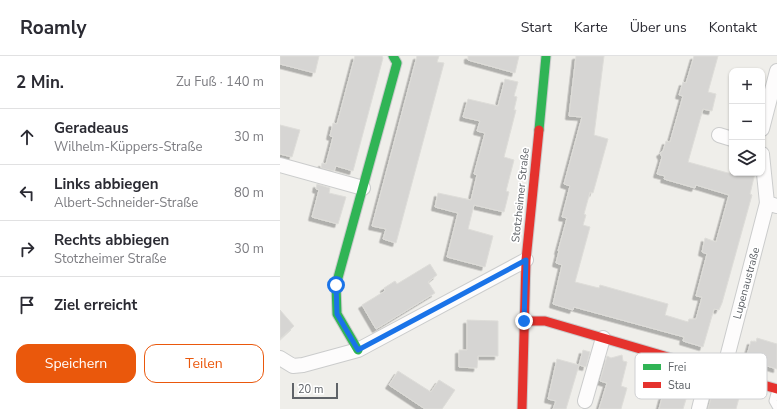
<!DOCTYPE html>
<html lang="de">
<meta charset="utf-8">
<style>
:root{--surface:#fff;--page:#f7f7f7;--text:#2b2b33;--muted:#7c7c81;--line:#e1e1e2;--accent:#ea580c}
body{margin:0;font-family:"Nunito Sans",sans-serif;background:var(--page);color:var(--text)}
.controls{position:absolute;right:12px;top:12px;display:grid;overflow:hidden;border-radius:8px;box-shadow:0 1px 3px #0004}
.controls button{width:36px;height:36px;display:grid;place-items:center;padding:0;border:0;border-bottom:1px solid var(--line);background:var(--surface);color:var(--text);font:20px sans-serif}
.scale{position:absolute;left:12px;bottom:10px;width:46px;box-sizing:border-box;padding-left:4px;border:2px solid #5f6368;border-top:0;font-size:11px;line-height:14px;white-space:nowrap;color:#5f6368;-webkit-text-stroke:3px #fff;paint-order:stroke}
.stop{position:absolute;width:12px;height:12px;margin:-9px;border:3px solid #1a73e8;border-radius:50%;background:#fff}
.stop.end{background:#1a73e8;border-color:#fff;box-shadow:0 1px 4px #0008}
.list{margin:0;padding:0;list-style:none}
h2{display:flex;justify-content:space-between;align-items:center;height:52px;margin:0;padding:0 16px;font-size:17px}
h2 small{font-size:13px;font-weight:400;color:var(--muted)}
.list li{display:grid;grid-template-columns:26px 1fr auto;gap:12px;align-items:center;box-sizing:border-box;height:56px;padding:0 16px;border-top:1px solid var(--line)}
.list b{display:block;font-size:15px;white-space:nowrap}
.list p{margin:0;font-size:13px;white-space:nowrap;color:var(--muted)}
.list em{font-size:13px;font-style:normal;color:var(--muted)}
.actions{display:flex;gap:8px;padding:12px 16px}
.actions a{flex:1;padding:9px 0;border:1px solid var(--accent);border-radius:12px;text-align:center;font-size:14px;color:var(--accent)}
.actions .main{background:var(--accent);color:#fff}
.icon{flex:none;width:22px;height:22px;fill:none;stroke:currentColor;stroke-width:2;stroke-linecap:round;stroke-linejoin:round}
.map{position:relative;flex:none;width:497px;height:353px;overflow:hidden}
header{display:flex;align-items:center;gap:24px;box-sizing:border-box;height:56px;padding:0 20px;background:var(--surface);border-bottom:1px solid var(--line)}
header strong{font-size:19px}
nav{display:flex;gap:22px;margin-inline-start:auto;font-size:14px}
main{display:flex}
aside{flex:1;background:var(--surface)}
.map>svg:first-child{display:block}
.building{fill:#d6d5d3;stroke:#deddd9;filter:url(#shadow)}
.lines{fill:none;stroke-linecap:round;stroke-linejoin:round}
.lane-casing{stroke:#cbcccc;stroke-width:9}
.street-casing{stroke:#cbcccc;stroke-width:16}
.fast-casing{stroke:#cacacb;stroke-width:11}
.jam-casing{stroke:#cacacb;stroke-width:11}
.lane{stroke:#fdfcfc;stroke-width:7}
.street{stroke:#fdfcfc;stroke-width:14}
.fast{stroke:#30b455;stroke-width:9}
.jam{stroke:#e5322d;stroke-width:9}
.route{stroke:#1a73e8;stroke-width:5}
.labels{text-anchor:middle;stroke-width:3.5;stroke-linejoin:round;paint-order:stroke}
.street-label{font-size:11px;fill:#5f6368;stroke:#fff}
.key{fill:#fff;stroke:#cfd0d2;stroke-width:1}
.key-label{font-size:11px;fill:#5f6368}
</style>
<header>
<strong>Roamly</strong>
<nav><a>Start</a><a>Karte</a><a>Über uns</a><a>Kontakt</a></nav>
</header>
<main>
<aside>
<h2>2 Min.<small>Zu Fuß · 140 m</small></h2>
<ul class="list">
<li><svg class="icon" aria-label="ahead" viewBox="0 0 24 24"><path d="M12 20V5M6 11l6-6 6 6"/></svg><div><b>Geradeaus</b><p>Wilhelm-Küppers-Straße</p></div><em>30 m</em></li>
<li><svg class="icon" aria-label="left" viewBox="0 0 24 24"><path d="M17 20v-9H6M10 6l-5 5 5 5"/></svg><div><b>Links abbiegen</b><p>Albert-Schneider-Straße</p></div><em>80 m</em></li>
<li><svg class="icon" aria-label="right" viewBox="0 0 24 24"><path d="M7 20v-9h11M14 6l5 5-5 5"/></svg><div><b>Rechts abbiegen</b><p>Stotzheimer Straße</p></div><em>30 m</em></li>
<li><svg class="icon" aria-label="arrive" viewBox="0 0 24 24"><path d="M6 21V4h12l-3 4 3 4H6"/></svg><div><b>Ziel erreicht</b></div></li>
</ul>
<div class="actions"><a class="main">Speichern</a><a>Teilen</a></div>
</aside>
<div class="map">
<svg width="497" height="353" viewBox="0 0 497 353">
<defs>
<filter id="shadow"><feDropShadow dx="-3.5" dy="3.5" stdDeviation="0" flood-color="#0004"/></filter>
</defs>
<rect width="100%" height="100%" fill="#efeeea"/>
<!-- building -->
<g class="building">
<path d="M 0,0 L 39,0 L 35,17 L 0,8 Z"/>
<path d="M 75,0 L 102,0 L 103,2 L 73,115 L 56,110 L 54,115 L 41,112 L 42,107 L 46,108 L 53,81 L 50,80 L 53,67 L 57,68 Z"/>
<path d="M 137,0 L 159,0 L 157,6 L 164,7 L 116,187 L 103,183 L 106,173 L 92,170 Z"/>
<path d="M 188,0 L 239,0 L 235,17 L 188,4 Z"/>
<path d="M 296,0 L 324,0 L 314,79 L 328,83 L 313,137 L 310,136 L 304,158 L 306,159 L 303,169 L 310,171 L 295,226 L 319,232 L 320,229 L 388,248 L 385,259 L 408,266 L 409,263 L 416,263 L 422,241 L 416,240 L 427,198 L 422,196 L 425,182 L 436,186 L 449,139 L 416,129 L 415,132 L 384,123 L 385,120 L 377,118 L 382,101 L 380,97 L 383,95 L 386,85 L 390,86 L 403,40 L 399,39 L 403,26 L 406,27 L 414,0 L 438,0 L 428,36 L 436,38 L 432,55 L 423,53 L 408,106 L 448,117 L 475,117 L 470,138 L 472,139 L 442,247 L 439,254 L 434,253 L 423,291 L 403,285 L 404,281 L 294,251 L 293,254 L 273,248 L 282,209 L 276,207 L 279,195 L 278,195 L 287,162 L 282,161 L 290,130 L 284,128 L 302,61 L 289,60 Z"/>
<path d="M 225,23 L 238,26 L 234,40 L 237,41 L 234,54 L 236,54 L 224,101 L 234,104 L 226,135 L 229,136 L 224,156 L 194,149 L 188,173 L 213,180 L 205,211 L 167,201 L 178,157 L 155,151 L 158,137 L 191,144 L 197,119 L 194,118 L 205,77 L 197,75 L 200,65 L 183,61 L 188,43 L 218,50 Z"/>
<path d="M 0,69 L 20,74 L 12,101 L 0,98 Z"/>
<path d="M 37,128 L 50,132 L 49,137 L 66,141 L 58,168 L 32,161 L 39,134 L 36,133 Z"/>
<path d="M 150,208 L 157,219 L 148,226 L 155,237 L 96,273 L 82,249 L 105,235 L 104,232 L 115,225 L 117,228 Z"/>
<path d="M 0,254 L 14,270 L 0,283 Z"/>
<path d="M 187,264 L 218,265 L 218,300 L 198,300 L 197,312 L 179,311 L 179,294 L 187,294 Z"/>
<path d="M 477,282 L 497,288 L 497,313 L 487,310 L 486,312 L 465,306 L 471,285 L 476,286 Z"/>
<path d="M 303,294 L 310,296 L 306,311 L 299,309 Z"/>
<path d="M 342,299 L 343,305 L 347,306 L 341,330 L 347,332 L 341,353 L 319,353 L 327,327 L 320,325 L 327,300 L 331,302 Z"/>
<path d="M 277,303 L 299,309 L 286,353 L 273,353 L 276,345 L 268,343 Z"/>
<path d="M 118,315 L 151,336 L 159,324 L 175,334 L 162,353 L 145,353 L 109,329 Z"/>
<path d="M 392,335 L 407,340 L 403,353 L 379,353 L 383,338 L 391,340 Z"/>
<path d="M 433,335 L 459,342 L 456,353 L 428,353 Z"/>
</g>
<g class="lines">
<!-- lane casing -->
<g class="lane-casing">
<path id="lane" d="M 496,334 L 493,345 L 497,352"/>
</g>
<!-- street casing -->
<g class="street-casing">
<g id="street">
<path d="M 482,73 L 497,15"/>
<path d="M 439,79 L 452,83"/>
<path d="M 482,98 L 487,147"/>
<path d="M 0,109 L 83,132"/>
<path d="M 0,302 L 13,310 L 23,309 L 78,294 L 246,204"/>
<path d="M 443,317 L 487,147 L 497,150"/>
<path d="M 305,345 L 323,282"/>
<path d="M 419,353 L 429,313"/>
</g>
</g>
<!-- fast casing -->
<g class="fast-casing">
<g id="fast">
<path d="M 259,74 L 266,0"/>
<path d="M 78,294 L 57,258 L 56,229 L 117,7 L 113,0"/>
</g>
</g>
<!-- jam casing -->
<g class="jam-casing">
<g id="jam">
<path d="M 244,265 L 265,265 L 497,333"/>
<path d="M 242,353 L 246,204 L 259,74"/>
</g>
</g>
<!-- lane -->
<use href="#lane" class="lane"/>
<!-- street -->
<use href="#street" class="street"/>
<!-- fast -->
<use href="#fast" class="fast"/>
<!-- jam -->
<use href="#jam" class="jam"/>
</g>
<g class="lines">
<!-- route -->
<path class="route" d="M 56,229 L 57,258 L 78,294 L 246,204 L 244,265"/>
</g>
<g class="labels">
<!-- street labels -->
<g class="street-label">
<text transform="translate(240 139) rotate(-84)" y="4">Stotzheimer Straße</text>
<text transform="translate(466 227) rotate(-75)" y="4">Lupenaustraße</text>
</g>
</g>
<!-- legend -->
<rect x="355" y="297" width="132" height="46" rx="6" class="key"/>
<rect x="363" y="308" width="18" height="6" fill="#30b455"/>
<rect x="363" y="326" width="18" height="6" fill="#e5322d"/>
<g class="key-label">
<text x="388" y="315">Frei</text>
<text x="388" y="333">Stau</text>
</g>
</svg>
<div class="controls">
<button>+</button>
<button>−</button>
<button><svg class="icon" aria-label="layers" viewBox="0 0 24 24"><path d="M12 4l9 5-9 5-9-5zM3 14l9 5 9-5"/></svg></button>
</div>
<div class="scale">20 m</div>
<div class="stop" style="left:56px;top:229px"></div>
<div class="stop end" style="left:244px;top:265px"></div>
</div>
</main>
